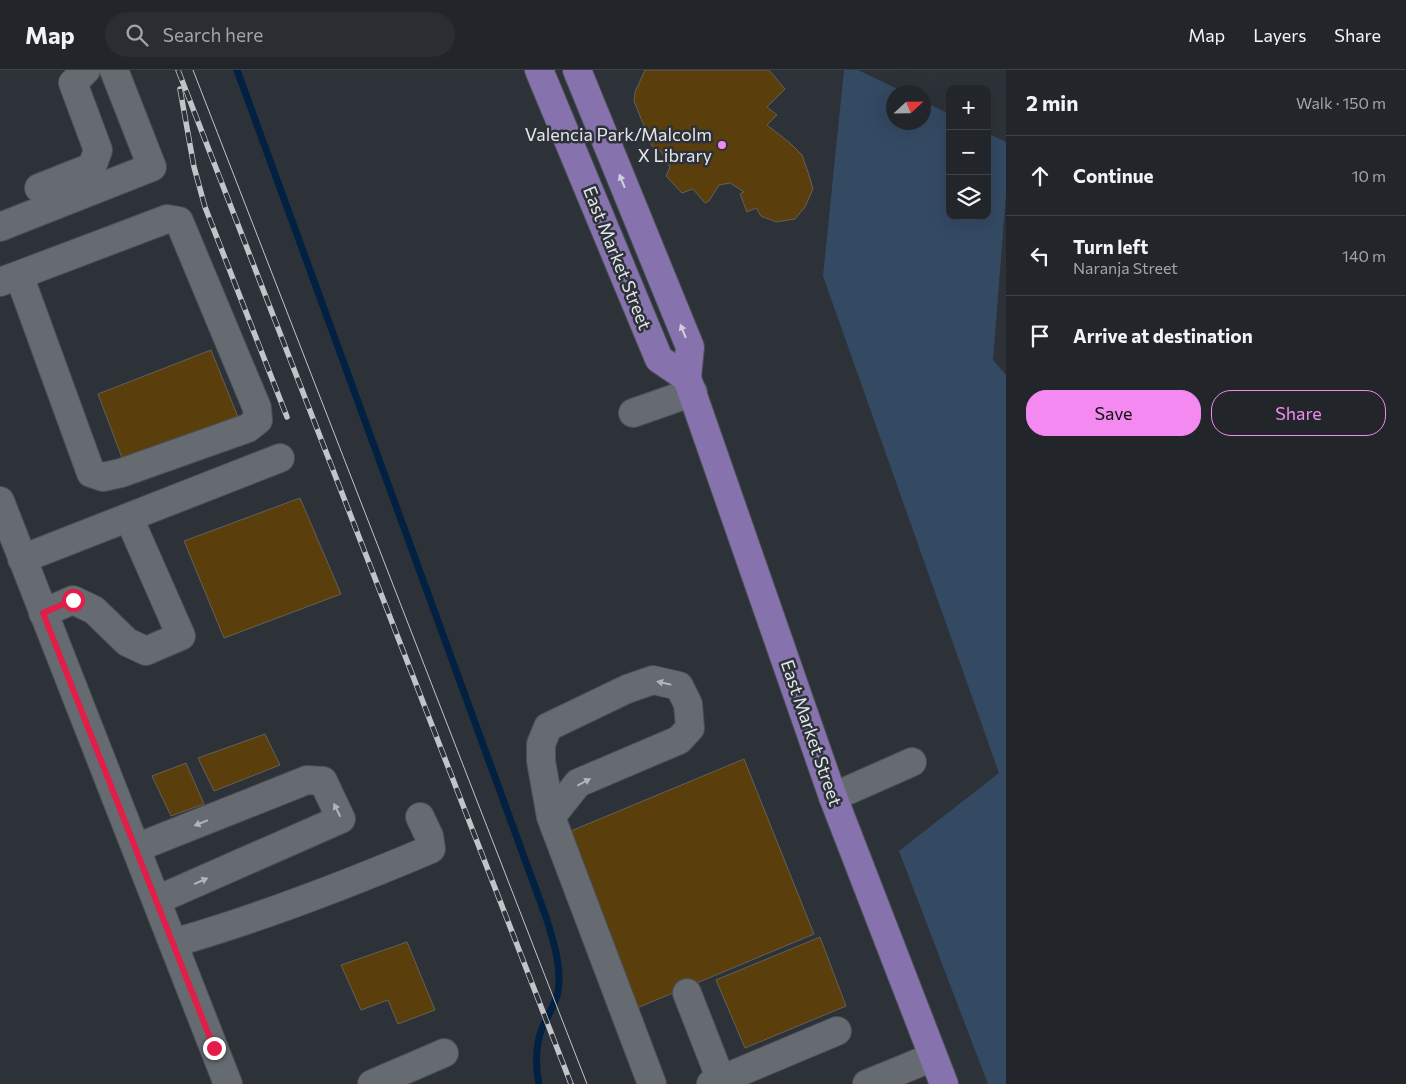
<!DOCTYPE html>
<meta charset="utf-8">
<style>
:root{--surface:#22262a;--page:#2a2e32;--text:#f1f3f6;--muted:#a2a5a8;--line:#3f4347;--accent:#f389f1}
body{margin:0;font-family:Commissioner,sans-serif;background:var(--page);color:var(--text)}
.controls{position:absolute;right:15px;top:15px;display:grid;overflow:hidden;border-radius:10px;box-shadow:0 5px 20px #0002}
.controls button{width:45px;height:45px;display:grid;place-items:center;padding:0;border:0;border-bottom:1px solid var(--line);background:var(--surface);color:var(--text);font:25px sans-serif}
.compass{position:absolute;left:886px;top:15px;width:45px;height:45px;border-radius:50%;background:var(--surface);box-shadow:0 5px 20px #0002;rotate:68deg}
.stop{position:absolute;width:15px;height:15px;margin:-11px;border:4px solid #e11d48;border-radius:50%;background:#fff}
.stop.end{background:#e11d48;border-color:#fff;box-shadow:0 1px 5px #0008}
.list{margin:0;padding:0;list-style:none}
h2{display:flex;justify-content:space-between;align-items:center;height:65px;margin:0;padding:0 20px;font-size:21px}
h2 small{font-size:16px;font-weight:400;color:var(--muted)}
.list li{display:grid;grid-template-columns:32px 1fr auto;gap:15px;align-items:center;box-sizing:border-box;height:80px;padding:0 20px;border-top:1px solid var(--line)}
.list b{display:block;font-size:19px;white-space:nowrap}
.list p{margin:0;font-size:16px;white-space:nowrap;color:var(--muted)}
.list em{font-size:16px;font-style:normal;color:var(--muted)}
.actions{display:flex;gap:10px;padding:15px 20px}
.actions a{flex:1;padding:11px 0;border:1px solid var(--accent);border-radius:20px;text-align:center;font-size:18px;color:var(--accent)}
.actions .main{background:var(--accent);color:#111}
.icon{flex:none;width:28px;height:28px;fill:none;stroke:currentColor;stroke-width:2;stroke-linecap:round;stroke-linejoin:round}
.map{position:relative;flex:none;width:1006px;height:1014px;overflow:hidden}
header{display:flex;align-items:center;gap:30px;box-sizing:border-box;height:70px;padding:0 25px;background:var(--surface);border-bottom:1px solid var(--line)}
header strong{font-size:24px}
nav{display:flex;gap:28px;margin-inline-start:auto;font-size:18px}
.search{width:350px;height:45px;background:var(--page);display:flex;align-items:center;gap:12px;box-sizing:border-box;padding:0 18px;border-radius:28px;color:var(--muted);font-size:19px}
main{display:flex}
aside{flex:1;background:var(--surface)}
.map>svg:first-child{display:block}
.green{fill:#344a63}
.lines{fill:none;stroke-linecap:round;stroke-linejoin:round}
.stream{stroke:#022042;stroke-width:7}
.building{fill:#5a3f0d;stroke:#646059}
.minor-casing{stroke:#4b4f54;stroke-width:30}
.major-casing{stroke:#4b4f54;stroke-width:30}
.minor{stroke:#656b71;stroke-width:28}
.major{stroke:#8673ae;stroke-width:28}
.tram{stroke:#c1c4c9;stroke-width:1}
.rail-casing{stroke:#c1c4c9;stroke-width:5.5}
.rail{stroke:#2d3238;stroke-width:4;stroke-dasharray:11;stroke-linecap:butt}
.oneway{fill:#d0cfde}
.oneway2{fill:#b1b5ba}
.route{stroke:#e11d48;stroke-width:6}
.poi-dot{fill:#f389f1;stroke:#2d3238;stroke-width:2}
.labels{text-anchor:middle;stroke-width:5;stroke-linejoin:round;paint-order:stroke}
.poi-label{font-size:18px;fill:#e3e6ea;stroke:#2d3238;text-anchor:end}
.street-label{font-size:18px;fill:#e3e6ea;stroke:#2d3238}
</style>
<header>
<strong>Map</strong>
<div class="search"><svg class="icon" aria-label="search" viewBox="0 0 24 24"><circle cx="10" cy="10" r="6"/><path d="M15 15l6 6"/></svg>Search here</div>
<nav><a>Map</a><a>Layers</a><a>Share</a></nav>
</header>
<main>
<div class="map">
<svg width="1006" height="1014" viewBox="0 0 1006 1014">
<rect width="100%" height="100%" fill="#2d3238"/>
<!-- green -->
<path class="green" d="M 844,0 L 858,0 L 904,22 L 894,22 L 894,52 L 924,52 L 924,32 L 950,44 L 950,146 L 987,146 L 987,63 L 1006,72 L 1006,124 L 993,290 L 1006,305 L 1006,1014 L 988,1014 L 899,781 L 999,703 L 823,206 Z"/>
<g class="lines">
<!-- stream -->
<path class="stream" d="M 237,0 L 547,850 C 554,873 562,898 558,922 C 555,935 546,948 541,961 C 536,976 535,998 539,1014"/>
</g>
<!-- building -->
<g class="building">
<path d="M 645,0 L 769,0 L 785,19 L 767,37 L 777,45 L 767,55 L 790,73 L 802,85 L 808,102 L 813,119 L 805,137 L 795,149 L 776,152 L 761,146 L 756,138 L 747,142 L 740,124 L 744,122 L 730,113 L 719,115 L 709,131 L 705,133 L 693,119 L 682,123 L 666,106 L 670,97 L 660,80 L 652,76 L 634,31 L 635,22 Z"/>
<path d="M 211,280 L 240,352 L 124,393 L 98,324 Z"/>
<path d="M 300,428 L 341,524 L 224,568 L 184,471 Z"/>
<path d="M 265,664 L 280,695 L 214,721 L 198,688 Z"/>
<path d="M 744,689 L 814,864 L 637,938 L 566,763 Z"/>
<path d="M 186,693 L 204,734 L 171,746 L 152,706 Z"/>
<path d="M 820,867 L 846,936 L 745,978 L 716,910 Z"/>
<path d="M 407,872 L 435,940 L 398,954 L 388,930 L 361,940 L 341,895 Z"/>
</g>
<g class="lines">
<!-- minor casing -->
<g class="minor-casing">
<g id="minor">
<path d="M 39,118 L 92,97 L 98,80 L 73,13 L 86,0"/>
<path d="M 0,157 L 152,97 L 114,0"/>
<path d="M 0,212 L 19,205 L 167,149 L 179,151 L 257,338 L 258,350 L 248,358 L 121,403 L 103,407 L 91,403 L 19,205"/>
<path d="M 633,343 L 693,322"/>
<path d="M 0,431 L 228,1014"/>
<path d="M 22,489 L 280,388"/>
<path d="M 43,543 L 73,530 L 94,540 L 127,572 L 146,581 L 181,566 L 129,448"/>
<path d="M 833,727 L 912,692"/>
<path d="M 551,747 L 578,713 L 679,670 L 690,658 L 688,634 L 679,616 L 653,610 L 627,619 L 548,657 L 541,674 L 541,691 L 551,747 L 652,1014"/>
<path d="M 136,778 L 307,710 L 323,711 L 341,749 L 157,830"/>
<path d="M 173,873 C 261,848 346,815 431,779 L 429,766 L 420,747"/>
<path d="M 687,923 L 721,1010"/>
<path d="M 372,1014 L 444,983"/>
<path d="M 711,1014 L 837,961"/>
<path d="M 867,1014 L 933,987"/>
</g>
</g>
<!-- major casing -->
<g class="major-casing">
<g id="major">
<path d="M 539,0 L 659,289 L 687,308"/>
<path d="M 577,0 L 690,277 L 687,308 L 833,727 L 944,1014"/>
</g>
</g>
<!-- minor -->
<use href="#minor" class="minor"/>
<!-- major -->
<use href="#major" class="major"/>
<!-- tram -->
<path class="tram" d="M 193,0 L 587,1014"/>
<!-- rail casing -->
<g class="rail-casing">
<g id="rail">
<path d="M 178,0 L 571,1014"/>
<path d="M 180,19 L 194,97 L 205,137 L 287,347"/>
</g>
</g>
<!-- rail -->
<use href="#rail" class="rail"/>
</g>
<!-- one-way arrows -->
<defs><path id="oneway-solid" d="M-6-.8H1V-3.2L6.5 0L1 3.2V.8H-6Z" transform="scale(1.25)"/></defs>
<g class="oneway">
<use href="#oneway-solid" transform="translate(622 111) rotate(-112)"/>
<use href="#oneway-solid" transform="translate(683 261) rotate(-112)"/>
</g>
<g class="oneway2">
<use href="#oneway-solid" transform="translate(664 613) rotate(-167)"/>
<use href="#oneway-solid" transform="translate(584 712) rotate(-28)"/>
<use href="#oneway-solid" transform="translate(337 740) rotate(-116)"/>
<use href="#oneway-solid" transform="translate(201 753) rotate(158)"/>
<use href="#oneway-solid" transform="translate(201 811) rotate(-24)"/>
</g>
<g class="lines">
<!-- route -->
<path class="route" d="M 73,530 L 43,543 L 214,978"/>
</g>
<!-- markers -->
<circle class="poi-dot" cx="722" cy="75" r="5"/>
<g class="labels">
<!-- poi labels -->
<g class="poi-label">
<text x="712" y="71">Valencia Park/Malcolm<tspan x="712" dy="21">X Library</tspan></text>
</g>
<!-- street labels -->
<g class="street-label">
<text transform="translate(617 188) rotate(68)" y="6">East Market Street</text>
<text transform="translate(811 663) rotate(71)" y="6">East Market Street</text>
</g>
</g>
</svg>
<div class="controls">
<button>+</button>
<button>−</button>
<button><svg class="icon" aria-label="layers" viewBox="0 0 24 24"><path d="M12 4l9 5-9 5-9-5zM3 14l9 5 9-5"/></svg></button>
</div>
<svg class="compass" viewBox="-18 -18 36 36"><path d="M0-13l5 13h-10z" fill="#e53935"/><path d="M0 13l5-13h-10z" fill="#a2a5a8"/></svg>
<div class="stop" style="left:73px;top:530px"></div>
<div class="stop end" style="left:214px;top:978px"></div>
</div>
<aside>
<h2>2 min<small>Walk · 150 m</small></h2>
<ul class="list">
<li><svg class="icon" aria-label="ahead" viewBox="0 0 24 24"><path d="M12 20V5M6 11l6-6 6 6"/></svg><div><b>Continue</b></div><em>10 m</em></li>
<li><svg class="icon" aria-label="left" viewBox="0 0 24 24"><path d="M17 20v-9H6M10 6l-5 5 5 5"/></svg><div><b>Turn left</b><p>Naranja Street</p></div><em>140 m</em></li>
<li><svg class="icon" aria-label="arrive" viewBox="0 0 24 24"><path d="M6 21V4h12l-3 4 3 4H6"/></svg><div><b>Arrive at destination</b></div></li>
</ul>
<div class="actions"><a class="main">Save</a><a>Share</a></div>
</aside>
</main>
